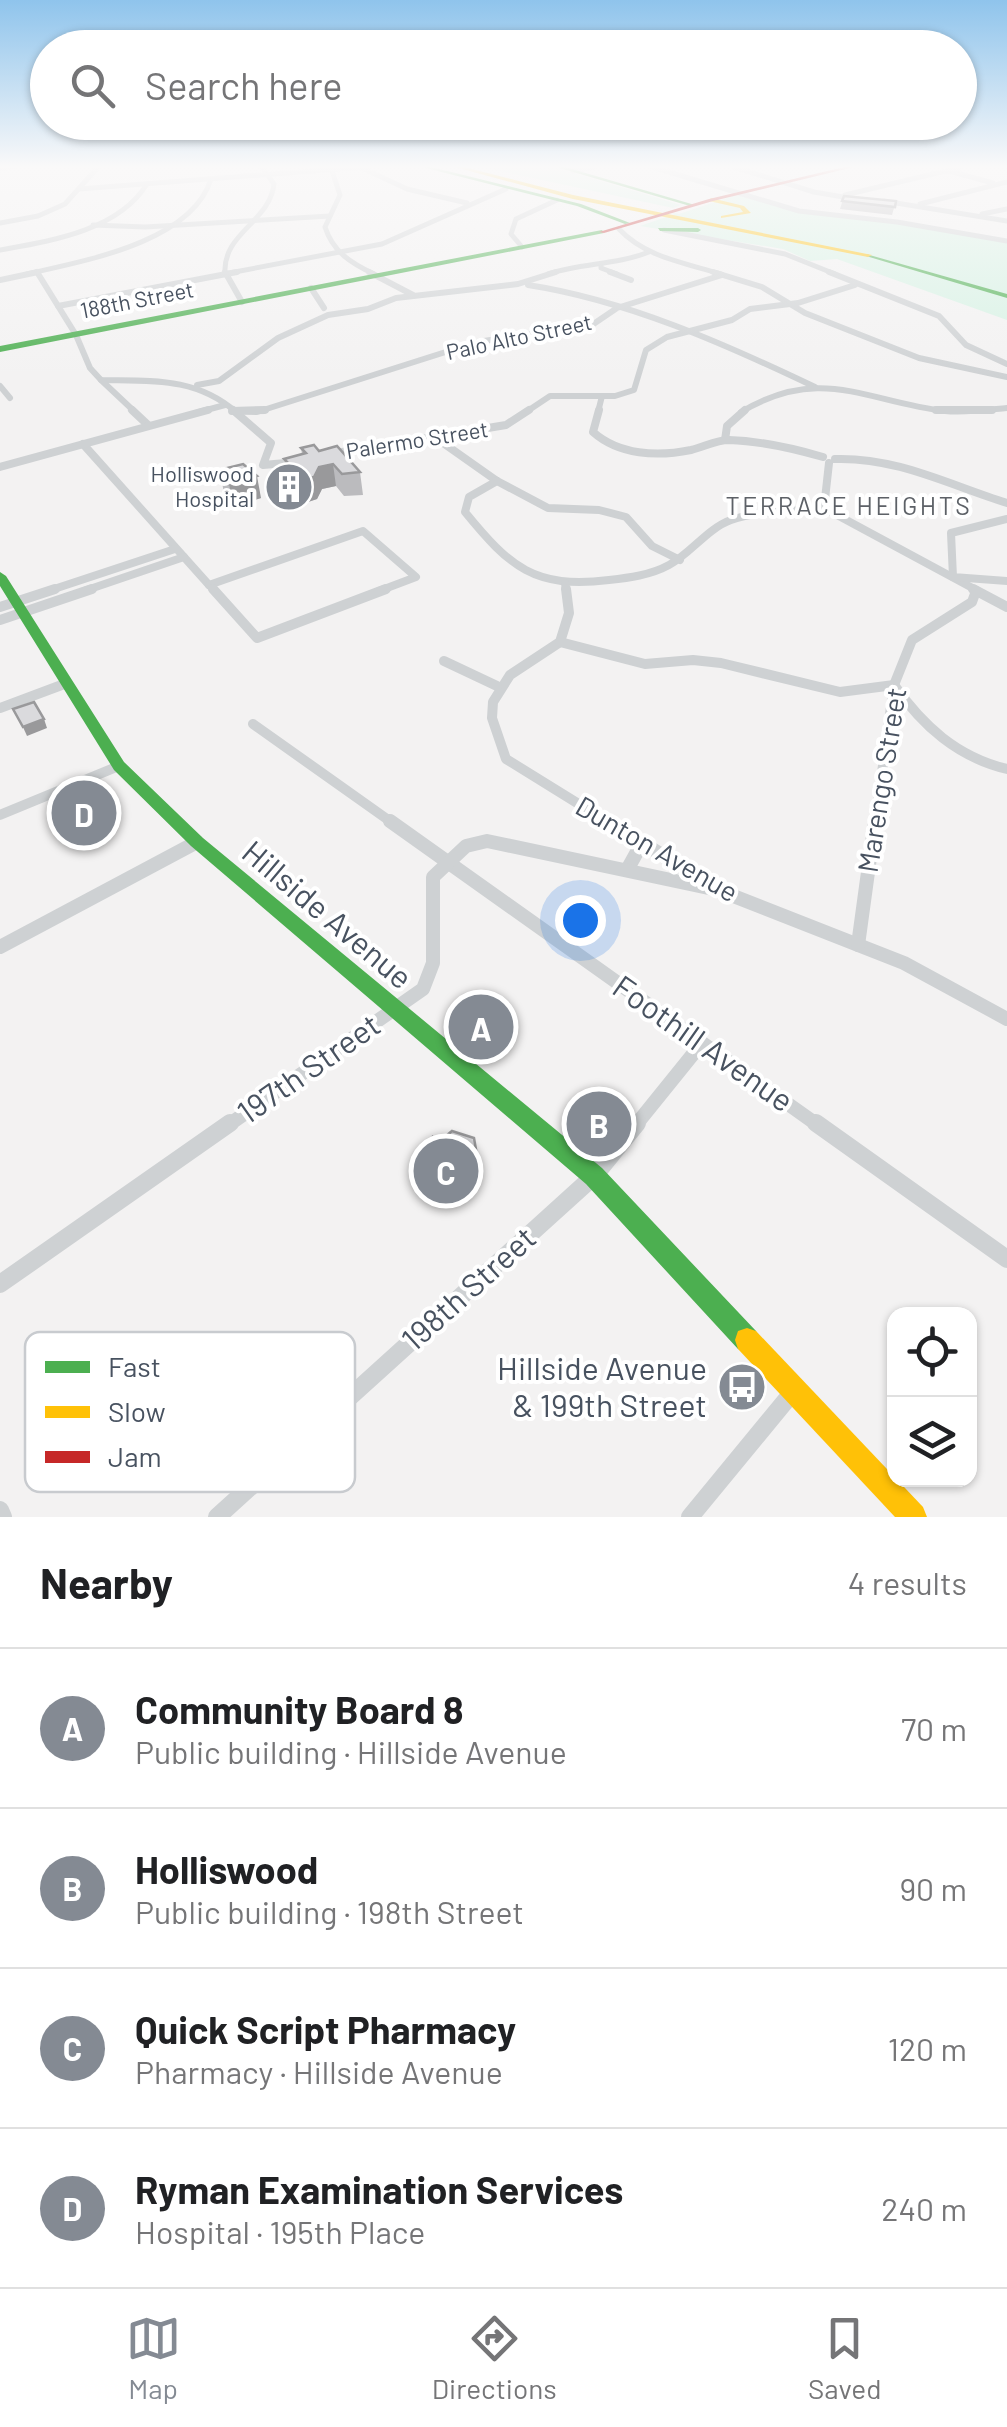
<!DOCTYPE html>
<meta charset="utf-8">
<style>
:root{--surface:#fff;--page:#f6f6f6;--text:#202124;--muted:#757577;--line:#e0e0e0;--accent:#848a93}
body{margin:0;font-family:Barlow,sans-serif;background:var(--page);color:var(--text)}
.controls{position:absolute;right:30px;bottom:30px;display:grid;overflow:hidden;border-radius:20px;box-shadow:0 2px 8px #0004}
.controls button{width:90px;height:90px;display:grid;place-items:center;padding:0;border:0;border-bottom:2px solid var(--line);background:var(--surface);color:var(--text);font:50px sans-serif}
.you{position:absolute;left:580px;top:920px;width:35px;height:35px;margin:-25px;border:8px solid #fff;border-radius:50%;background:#1a73e8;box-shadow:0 0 0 15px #1a73e833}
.badge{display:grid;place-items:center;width:65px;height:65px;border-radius:50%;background:var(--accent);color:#fff;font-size:32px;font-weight:700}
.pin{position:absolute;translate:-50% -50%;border:5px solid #fff;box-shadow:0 2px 10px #0006}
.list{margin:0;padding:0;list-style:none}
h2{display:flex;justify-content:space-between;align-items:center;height:130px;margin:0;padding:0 40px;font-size:42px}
h2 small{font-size:32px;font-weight:400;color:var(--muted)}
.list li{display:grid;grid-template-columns:65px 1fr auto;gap:30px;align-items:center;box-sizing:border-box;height:160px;padding:0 40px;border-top:2px solid var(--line)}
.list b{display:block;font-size:38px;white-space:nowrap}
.list p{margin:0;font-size:32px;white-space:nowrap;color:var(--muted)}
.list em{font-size:32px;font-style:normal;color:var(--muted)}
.icon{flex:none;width:55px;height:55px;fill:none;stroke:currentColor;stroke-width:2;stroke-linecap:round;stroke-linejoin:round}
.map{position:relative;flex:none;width:1007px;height:1517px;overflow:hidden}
.search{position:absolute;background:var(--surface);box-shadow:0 2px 8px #0004;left:30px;right:30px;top:30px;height:110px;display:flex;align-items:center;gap:25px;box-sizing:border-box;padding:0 35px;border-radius:55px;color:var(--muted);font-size:38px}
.sheet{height:770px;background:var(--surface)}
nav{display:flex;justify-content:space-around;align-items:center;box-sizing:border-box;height:140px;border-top:2px solid var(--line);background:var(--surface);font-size:28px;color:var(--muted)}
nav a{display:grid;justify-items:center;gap:5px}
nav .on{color:var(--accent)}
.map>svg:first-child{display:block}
.green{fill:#d6f2e4}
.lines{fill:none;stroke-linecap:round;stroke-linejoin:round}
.street-far5{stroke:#ced1d3;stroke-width:5}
.street-far4{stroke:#ced1d3;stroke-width:6}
.street-far3{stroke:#ced1d3;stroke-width:8}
.street-far2{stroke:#ced1d3;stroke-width:10}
.street-far1{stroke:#ced1d3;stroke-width:14}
.street{stroke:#ced1d3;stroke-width:18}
.fast{fill:#4caf50;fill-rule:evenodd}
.slow{fill:#ffc107;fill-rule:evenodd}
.jam{fill:#c62828;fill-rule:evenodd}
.wall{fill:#bbbbbe}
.shaded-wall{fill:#99999b}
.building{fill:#dadadd;stroke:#99999b;stroke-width:2.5}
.labels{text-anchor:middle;stroke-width:8;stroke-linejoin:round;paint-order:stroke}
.far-street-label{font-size:22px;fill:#485260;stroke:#fff}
.far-poi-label{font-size:22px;fill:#485260;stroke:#fff;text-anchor:end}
.far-neighbourhood-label{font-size:25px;letter-spacing:2.5px;fill:#5d6167;stroke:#fff}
.street-label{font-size:28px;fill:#485260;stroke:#fff}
.near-street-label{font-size:32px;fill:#485260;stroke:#fff}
.near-poi-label{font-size:32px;fill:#485260;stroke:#fff;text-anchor:end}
.key{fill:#fff;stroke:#c8cbcf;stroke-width:2.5}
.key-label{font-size:28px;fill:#485260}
</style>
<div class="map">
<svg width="1007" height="1517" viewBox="0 0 1007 1517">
<rect width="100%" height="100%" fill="#f3f2f2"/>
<!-- green -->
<g class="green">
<path d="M 481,167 L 554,167 L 681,205 L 673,208 Z"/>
<path d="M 736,195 L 804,211 L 900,222 L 1007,243 L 1007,320 L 837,259 L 810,261 L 783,249 L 640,226 L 675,214 L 648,208 L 679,214 Z"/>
</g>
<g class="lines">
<!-- street-far5 -->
<g class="street-far5">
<path d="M 360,167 L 407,189 L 467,203"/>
<path d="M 652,167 L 799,211 L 897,222 L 1007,241"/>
<path d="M 734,167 L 814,192 L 855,199"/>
<path d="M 0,168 L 13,167"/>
<path d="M 332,171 L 340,195 L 325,227 C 333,252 351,263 374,274"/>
<path d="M 573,171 L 594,167"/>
<path d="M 949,171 L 993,183"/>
<path d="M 79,189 L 364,167"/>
<path d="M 845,195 L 962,167"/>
<path d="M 884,201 L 1007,221"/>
<path d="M 920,204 L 1007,182"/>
<path d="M 982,214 L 1007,209"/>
<path d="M 0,223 L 38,216 L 65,204 L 98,167"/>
<path d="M 93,225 L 145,227 L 330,216"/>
<path d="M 619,229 C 645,257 685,263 721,274"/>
<path d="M 664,230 L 785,254 L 835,274"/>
<path d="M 522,247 L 511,234 L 516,219 L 557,200"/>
<path d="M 0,250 C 50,241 118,231 147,184"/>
<path d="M 601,264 L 601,268 L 617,274"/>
<path d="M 27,274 C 84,261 192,242 211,179"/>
<path d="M 224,274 L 382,244 L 506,189"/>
<path d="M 225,274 C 222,233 270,222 274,184 L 262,167"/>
<path d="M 548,274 C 582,263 616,265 649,252"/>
</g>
<!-- street-far4 -->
<g class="street-far4">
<path d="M 37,272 L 76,335 L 90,368 L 101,380 C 152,381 196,377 236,412"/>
<path d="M 225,272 L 242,302"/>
<path d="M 369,272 L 413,295"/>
<path d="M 610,272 L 631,280"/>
<path d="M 713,272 L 762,287 L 805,313 L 919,358 L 1007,377"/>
<path d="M 829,272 L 939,316 L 966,345 L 1007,364"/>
<path d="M 0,280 L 38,272"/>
<path d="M 528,285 C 626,300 725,344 815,387"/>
<path d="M 311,288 L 324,308"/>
<path d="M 58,306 L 237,272"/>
<path d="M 101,380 L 135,412"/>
<path d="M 197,385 L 219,381 L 278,338 L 328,315 L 368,309 L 396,298 L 518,284 L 556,272"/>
<path d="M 0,386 L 10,398"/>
<path d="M 232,411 L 257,412 L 477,342 L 592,325 L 617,308 L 722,275"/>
<path d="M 199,412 L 225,405"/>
<path d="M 526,412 L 550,396 L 615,396 L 634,390 L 646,350 L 667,337 L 732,320 L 750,309 L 798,303 L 855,285"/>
<path d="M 598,412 L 602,396"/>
<path d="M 741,412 C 821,364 867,402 945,411 C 965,413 986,410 1007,408"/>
</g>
<!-- street-far3 -->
<g class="street-far3">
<path d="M 132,410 L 148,425"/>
<path d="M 233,410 L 271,443 L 263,465 L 297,462"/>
<path d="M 599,410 L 593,432 C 619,455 657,457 691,450 C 704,447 716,440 729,440 C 761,441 792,448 823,457"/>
<path d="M 936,410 L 992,410"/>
<path d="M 232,411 L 265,410"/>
<path d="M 436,438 L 497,481 L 548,508 L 599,510 L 626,517 L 652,546 L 680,560"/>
<path d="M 725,440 L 727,426 L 745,410"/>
<path d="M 83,444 L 209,585"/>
<path d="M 330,454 L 506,425 L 529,410"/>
<path d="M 835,459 C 897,457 949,485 1007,503"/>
<path d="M 829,463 L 824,508 L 978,591"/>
<path d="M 0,467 L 208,410"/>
<path d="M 497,481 L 469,497 L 465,512 C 510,567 534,589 609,580 C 628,578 651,575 669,565 C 690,554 708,528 731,520 C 759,510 795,512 824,508"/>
<path d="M 1007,519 L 951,533 L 953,577 L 1007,581"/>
<path d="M 565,583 L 566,591"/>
<path d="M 209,585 L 215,591"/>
<path d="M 209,585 L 363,531 L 416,577 L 379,591"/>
<path d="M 48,591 L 175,549"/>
<path d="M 84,591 L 184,557"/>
</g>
<!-- street-far2 -->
<g class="street-far2">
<path d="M 213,589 L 257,638 L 386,589"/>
<path d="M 566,589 L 569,613 L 560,642 L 510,675 L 493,702 L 492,718 L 506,759 L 611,824"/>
<path d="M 973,589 L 1007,607"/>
<path d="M 0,607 L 55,589"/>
<path d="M 0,620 L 92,589"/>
<path d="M 560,642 L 645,664 L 693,660 L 721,663 L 840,692 L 894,685 C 923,726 957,757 1007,769"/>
<path d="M 444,661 L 497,686"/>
<path d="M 0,708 L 67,683"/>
<path d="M 253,724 L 394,824"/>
<path d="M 0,815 L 119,766"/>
<path d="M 875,824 L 894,685 L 912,640 L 972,602 L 976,591"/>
</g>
<!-- street-far1 -->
<g class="street-far1">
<path d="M 390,821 L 819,1126"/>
<path d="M 607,821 L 718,890 L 904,963 L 1007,1019"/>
<path d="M 627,870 L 642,843"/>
<path d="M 858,945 L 875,821"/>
<path d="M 0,947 L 197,842"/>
<path d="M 227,1126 L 423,989 L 433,963 L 433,877 L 466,846 L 487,841 L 718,890"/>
<path d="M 635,1126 L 702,1043"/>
</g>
<!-- street -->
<g class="street">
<path d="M 816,1123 L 1007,1259"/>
<path d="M 0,1284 L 230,1123"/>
<path d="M 0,1510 L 3,1517"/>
<path d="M 217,1517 L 594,1176 L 637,1123"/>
<path d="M 690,1517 L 792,1393"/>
</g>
<!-- fast -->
<g class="fast">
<path d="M 422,167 L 431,167 L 581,204 L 630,223 L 625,224 L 577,206 Z"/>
<path d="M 556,167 L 565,167 L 695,205 L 690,206 Z"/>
<path d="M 658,228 L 698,228 L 701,230 L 698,232 L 660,231 Z"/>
<path d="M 602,230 L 604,233 L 0,352 L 0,346 Z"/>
<path d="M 866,254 L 1007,294 L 1007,298 L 866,256 Z"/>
<path d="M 0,572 L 6,576 L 124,762 L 203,838 L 602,1168 L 756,1331 L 759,1340 L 756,1349 L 747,1352 L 738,1349 L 586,1184 L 191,846 L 114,770 L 0,586 Z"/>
</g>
<!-- slow -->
<g class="slow">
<path d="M 455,167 L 464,167 L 573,195 L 872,255 L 868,257 L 573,199 Z"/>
<path d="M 711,198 L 744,206 L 751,213 L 721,218 L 721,216 L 743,212 L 740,208 L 709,201 Z"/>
<path d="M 747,1328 L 756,1331 L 923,1507 L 927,1517 L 895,1517 L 738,1349 L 735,1340 L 738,1331 Z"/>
</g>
<!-- jam -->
<path class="jam" d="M 844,167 L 854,167 L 713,201 L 604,233 L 599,232 L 709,199 Z"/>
</g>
<!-- wall -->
<g class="wall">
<path d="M 844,196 L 896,201 L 892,215 L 840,209 Z"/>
<path d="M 301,448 L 319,451 L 360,472 L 363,495 L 344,496 L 336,486 L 322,489 L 317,499 L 308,502 L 288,481 L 284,459 L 302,454 Z"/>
<path d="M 219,470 L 261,498 L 234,507 L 224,492 Z"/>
<path d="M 418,1158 L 478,1161 L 478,1171 L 443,1201 L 424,1194 Z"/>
</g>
<!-- shaded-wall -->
<g class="shaded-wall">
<path d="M 333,464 L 336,486 L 322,489 L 317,499 L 308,502 L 304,479 L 319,467 Z"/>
<path d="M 257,476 L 261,498 L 234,507 L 229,484 Z"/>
<path d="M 44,719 L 47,728 L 27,736 L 23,727 Z"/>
<path d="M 478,1161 L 478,1171 L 443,1201 L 442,1191 Z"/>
</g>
<!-- building -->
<g class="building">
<path d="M 844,196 L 896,201 L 895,207 L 842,201 Z"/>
<path d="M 314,445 L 319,451 L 337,446 L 360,472 L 342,474 L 333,464 L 319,467 L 314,477 L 304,479 L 284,459 L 306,453 L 301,448 Z"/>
<path d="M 243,464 L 257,476 L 229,484 L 219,470 Z"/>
<path d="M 34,702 L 44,719 L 23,727 L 13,709 Z"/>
<path d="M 452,1131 L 474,1138 L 478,1161 L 442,1191 L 422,1183 L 418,1158 L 432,1146 L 433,1137 L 440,1141 Z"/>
</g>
<!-- sky -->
<linearGradient id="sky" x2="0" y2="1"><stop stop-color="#8fc4ec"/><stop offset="0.44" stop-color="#faf9f9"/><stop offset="1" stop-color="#faf9f9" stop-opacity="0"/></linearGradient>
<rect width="1007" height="379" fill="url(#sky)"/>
<!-- icons -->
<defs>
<g id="building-disc" transform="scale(2.5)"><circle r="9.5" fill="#848a93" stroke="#fff"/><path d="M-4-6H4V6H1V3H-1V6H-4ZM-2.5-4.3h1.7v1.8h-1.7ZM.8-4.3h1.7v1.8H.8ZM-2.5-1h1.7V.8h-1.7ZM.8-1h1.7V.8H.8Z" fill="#fff"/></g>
<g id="bus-disc" transform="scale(2.5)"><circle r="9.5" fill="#848a93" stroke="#fff"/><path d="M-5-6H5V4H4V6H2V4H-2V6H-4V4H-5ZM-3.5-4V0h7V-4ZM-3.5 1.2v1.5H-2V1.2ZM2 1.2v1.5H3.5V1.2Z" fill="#fff"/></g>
</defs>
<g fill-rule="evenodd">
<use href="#building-disc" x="289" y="487"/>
<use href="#bus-disc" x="742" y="1387"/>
</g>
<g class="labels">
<!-- far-street labels -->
<g class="far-street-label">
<text transform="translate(137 300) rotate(-11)" y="8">188th Street</text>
<text transform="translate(519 337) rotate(-12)" y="8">Palo Alto Street</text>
<text transform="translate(417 440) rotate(-9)" y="8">Palermo Street</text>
</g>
<!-- far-poi labels -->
<g class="far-poi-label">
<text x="254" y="482">Holliswood<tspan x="254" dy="25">Hospital</tspan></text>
</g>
<!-- far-neighbourhood labels -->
<g class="far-neighbourhood-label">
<text x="849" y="515">TERRACE HEIGHTS</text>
</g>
<!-- street labels -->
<g class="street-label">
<text transform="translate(882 780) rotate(-81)" y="10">Marengo Street</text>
<text transform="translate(657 849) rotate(30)" y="10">Dunton Avenue</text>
</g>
<!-- near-street labels -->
<g class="near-street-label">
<text transform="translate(327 915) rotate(40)" y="11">Hillside Avenue</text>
<text transform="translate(703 1044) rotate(35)" y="11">Foothill Avenue</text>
<text transform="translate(309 1069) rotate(-35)" y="11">197th Street</text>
<text transform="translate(469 1289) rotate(-42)" y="11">198th Street</text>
</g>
<!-- near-poi labels -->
<g class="near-poi-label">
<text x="707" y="1380">Hillside Avenue<tspan x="707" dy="37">&amp; 199th Street</tspan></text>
</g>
</g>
<!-- legend -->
<rect x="25" y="1332" width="330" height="160" rx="15" class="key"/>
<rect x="45" y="1361" width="45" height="12" fill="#4caf50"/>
<rect x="45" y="1406" width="45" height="12" fill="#ffc107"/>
<rect x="45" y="1451" width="45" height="12" fill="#c62828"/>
<g class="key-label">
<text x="108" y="1377">Fast</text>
<text x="108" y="1422">Slow</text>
<text x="108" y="1467">Jam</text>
</g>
</svg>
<div class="controls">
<button><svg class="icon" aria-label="locate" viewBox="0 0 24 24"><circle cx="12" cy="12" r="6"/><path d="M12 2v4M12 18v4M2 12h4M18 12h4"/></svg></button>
<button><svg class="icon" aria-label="layers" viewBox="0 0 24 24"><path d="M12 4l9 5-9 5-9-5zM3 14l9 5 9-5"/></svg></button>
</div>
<div class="you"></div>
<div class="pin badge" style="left:481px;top:1027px">A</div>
<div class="pin badge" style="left:599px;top:1124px">B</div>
<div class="pin badge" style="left:446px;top:1171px">C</div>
<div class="pin badge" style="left:84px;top:813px">D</div>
<div class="search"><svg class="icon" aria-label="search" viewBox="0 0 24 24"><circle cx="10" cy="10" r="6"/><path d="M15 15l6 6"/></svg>Search here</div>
</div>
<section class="sheet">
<h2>Nearby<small>4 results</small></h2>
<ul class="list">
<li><span class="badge">A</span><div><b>Community Board 8</b><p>Public building · Hillside Avenue</p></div><em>70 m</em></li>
<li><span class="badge">B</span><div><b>Holliswood</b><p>Public building · 198th Street</p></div><em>90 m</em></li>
<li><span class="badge">C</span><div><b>Quick Script Pharmacy</b><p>Pharmacy · Hillside Avenue</p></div><em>120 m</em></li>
<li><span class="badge">D</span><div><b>Ryman Examination Services</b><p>Hospital · 195th Place</p></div><em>240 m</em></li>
</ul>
</section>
<nav>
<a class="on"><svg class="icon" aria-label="map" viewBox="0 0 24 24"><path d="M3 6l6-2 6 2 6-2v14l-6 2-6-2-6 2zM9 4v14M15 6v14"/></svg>Map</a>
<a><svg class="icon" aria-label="directions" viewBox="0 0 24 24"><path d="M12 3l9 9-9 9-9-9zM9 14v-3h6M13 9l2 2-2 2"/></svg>Directions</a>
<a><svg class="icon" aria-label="saved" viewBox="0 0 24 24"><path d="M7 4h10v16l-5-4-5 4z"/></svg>Saved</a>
</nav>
